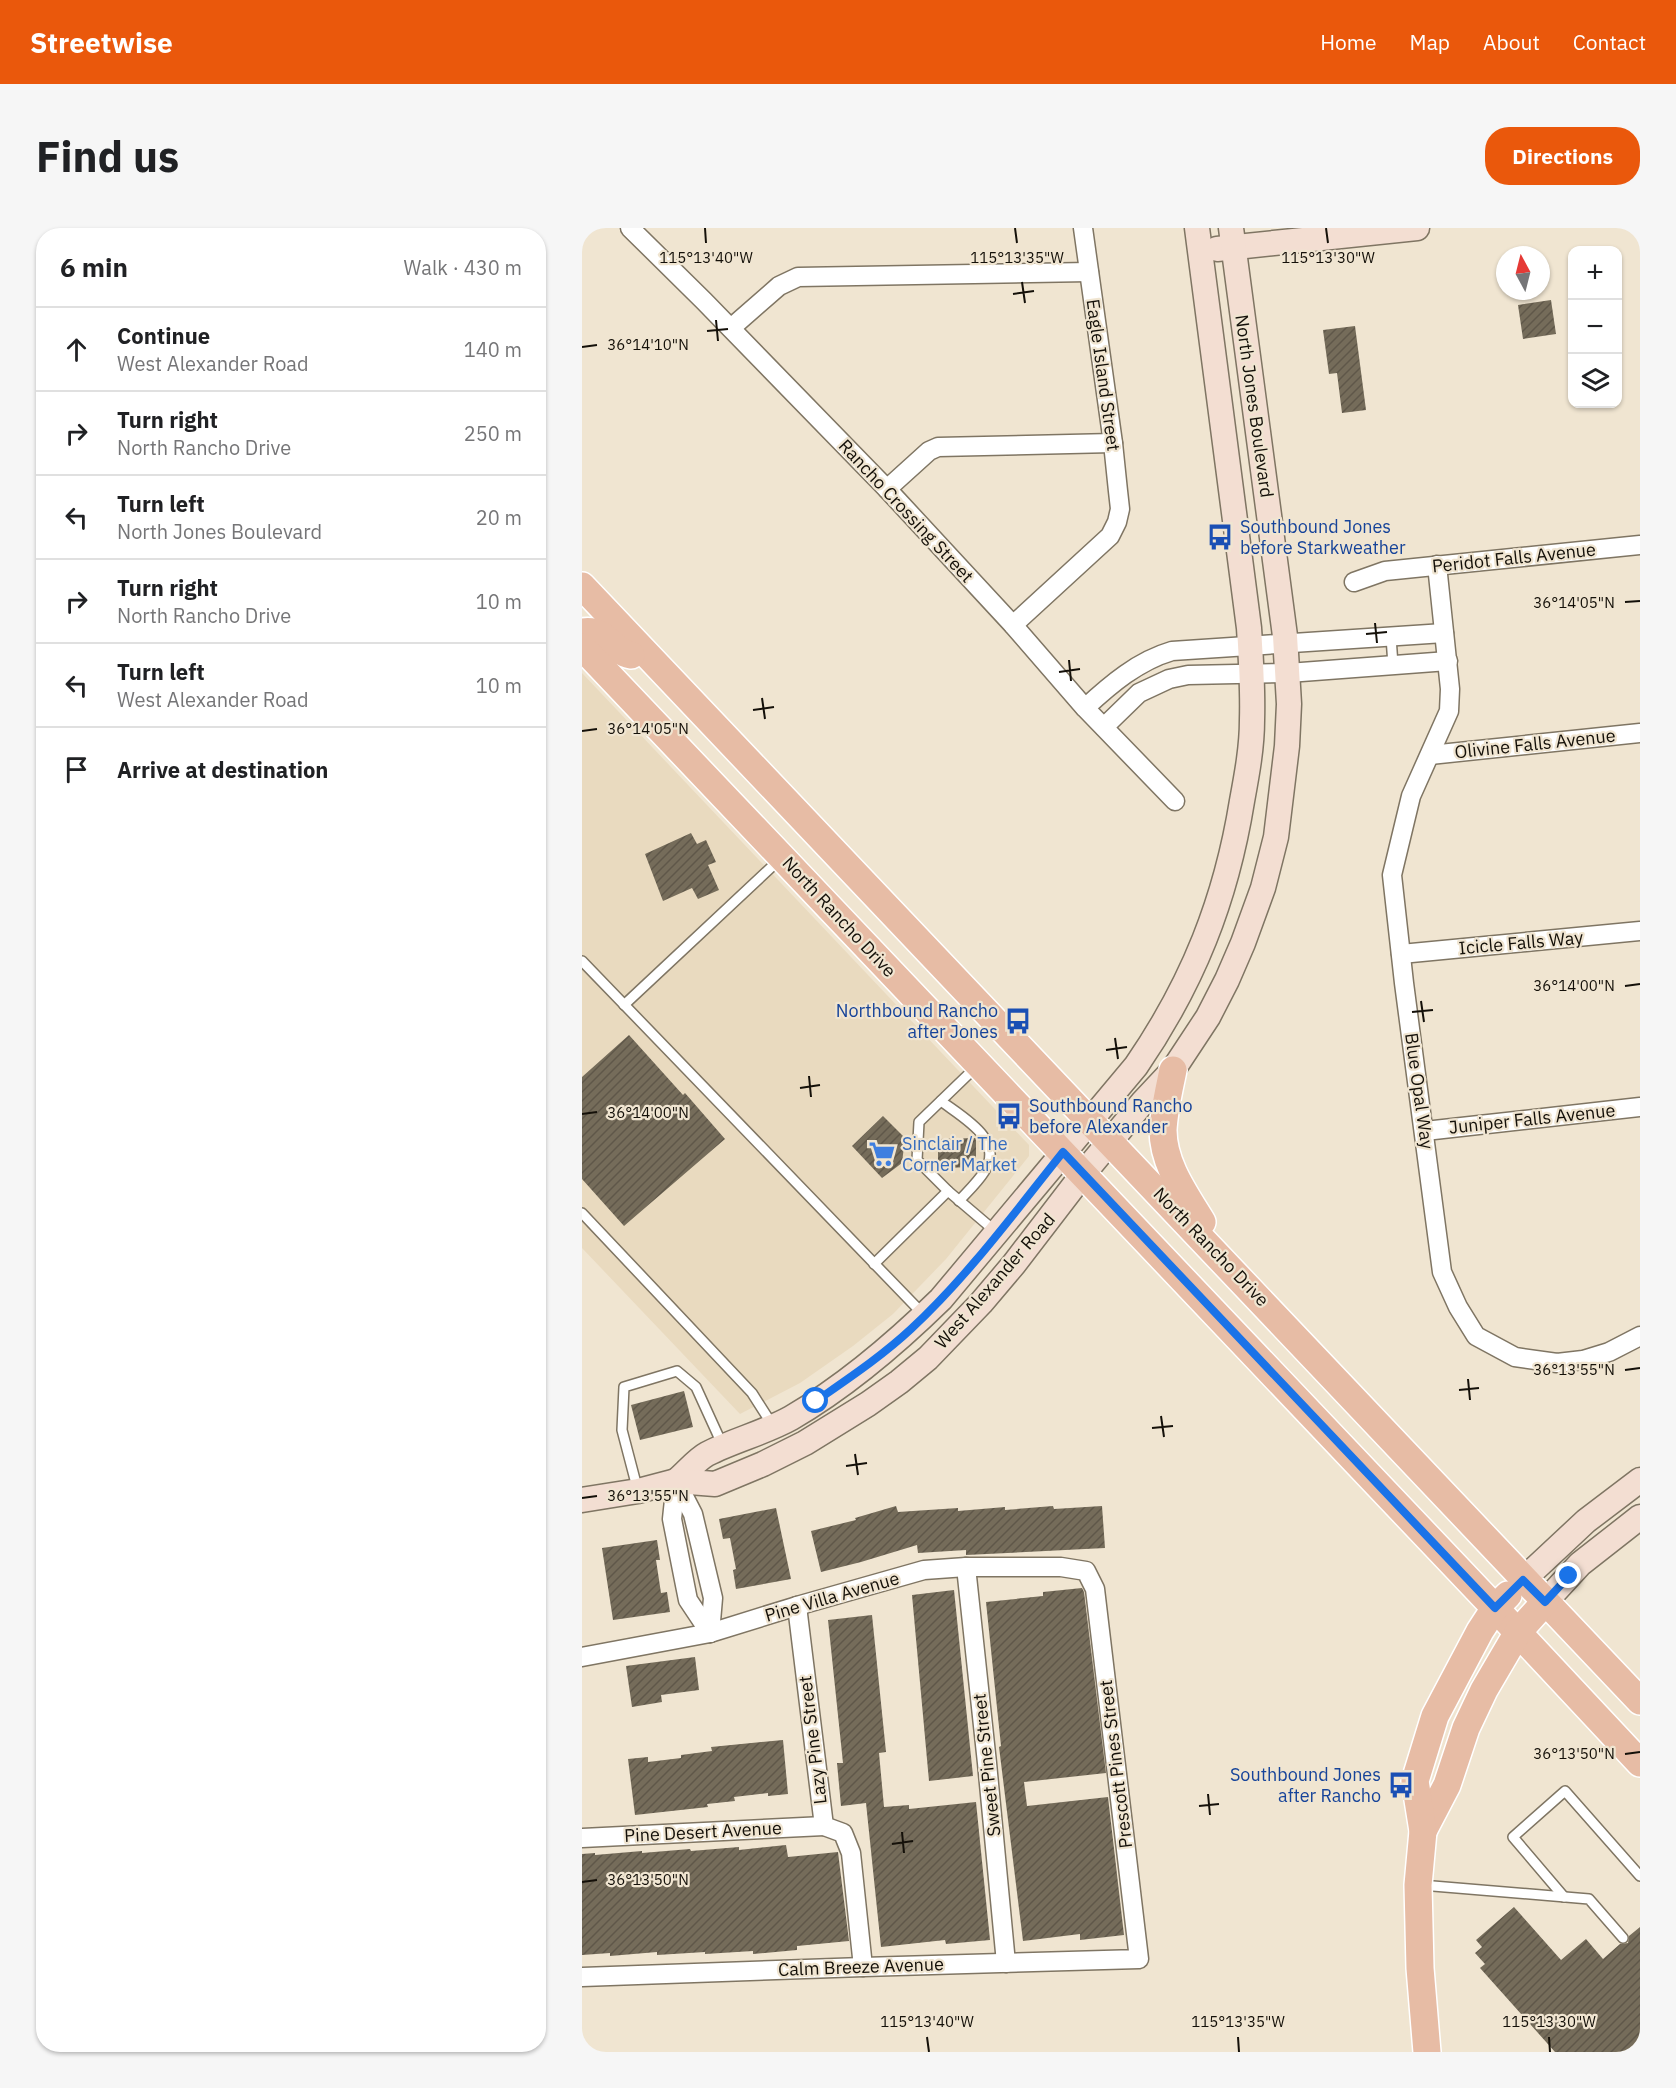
<!DOCTYPE html>
<meta charset="utf-8">
<style>
:root{--surface:#fff;--page:#f6f6f6;--text:#202124;--muted:#757577;--line:#e0e0e0;--accent:#ea580c}
body{margin:0;font-family:"IBM Plex Sans",sans-serif;background:var(--page);color:var(--text)}
.controls{position:absolute;right:18px;top:18px;display:grid;overflow:hidden;border-radius:12px;box-shadow:0 2px 4px #0004}
.controls button{width:54px;height:54px;display:grid;place-items:center;padding:0;border:0;border-bottom:2px solid var(--line);background:var(--surface);color:var(--text);font:30px sans-serif}
.compass{position:absolute;left:914px;top:18px;width:54px;height:54px;border-radius:50%;background:var(--surface);box-shadow:0 2px 4px #0004;rotate:353deg}
.stop{position:absolute;width:18px;height:18px;margin:-14px;border:4px solid #1a73e8;border-radius:50%;background:#fff}
.stop.end{background:#1a73e8;border-color:#fff;box-shadow:0 2px 6px #0008}
.list{margin:0;padding:0;list-style:none}
h2{display:flex;justify-content:space-between;align-items:center;height:78px;margin:0;padding:0 24px;font-size:26px}
h2 small{font-size:20px;font-weight:400;color:var(--muted)}
.list li{display:grid;grid-template-columns:39px 1fr auto;gap:18px;align-items:center;box-sizing:border-box;height:84px;padding:0 24px;border-top:2px solid var(--line)}
.list b{display:block;font-size:22px;white-space:nowrap}
.list p{margin:0;font-size:20px;white-space:nowrap;color:var(--muted)}
.list em{font-size:20px;font-style:normal;color:var(--muted)}
.icon{flex:none;width:33px;height:33px;fill:none;stroke:currentColor;stroke-width:2;stroke-linecap:round;stroke-linejoin:round}
.map{position:relative;flex:none;width:1058px;height:1824px;overflow:hidden;border-radius:24px}
header{display:flex;align-items:center;gap:36px;box-sizing:border-box;height:84px;padding:0 30px;background:var(--accent);color:#fff}
header strong{font-size:28px}
nav{display:flex;gap:33px;margin-inline-start:auto;font-size:21px}
.intro{display:flex;align-items:center;justify-content:space-between;box-sizing:border-box;height:144px;padding:0 36px}
h1{margin:0;font-size:42px}
.button{padding:15px 27px;border-radius:24px;background:var(--accent);color:#fff;font-size:21px;font-weight:700}
main{display:flex;gap:36px;padding:0 36px}
aside{flex:1;background:var(--surface);border-radius:24px;box-shadow:0 2px 4px #0004}
.map>svg:first-child{display:block}
.built{fill:#e9dabf}
.building{fill:url(#building-hatch)}
.lines{fill:none;stroke-linecap:round;stroke-linejoin:round}
.lane-casing{stroke:#7f7563;stroke-width:12}
.street-casing{stroke:#7f7563;stroke-width:21}
.secondary-casing{stroke:#7f7563;stroke-width:27}
.primary-casing{stroke:#fff;stroke-width:30}
.lane{stroke:#fff;stroke-width:9}
.street{stroke:#fff;stroke-width:18}
.secondary{stroke:#f3ded2;stroke-width:24}
.primary{stroke:#e7bca5;stroke-width:27}
.route{stroke:#1a73e8;stroke-width:8}
.ticks{fill:none;stroke:#141009;stroke-width:2}
.labels{text-anchor:middle;stroke-width:4.5;stroke-linejoin:round;paint-order:stroke}
.street-label{font-size:18px;fill:#141009;stroke:#f0e5d1}
.transit-label{font-size:18px;fill:#164399;stroke:#f0e5d1;text-anchor:start}
.shop-label{font-size:18px;fill:#366cbe;stroke:#f0e5d1;text-anchor:start}
.ticks-label{font-size:15px;text-anchor:middle;fill:#141009;stroke:#f0e5d1;stroke-width:4.5;stroke-linejoin:round;paint-order:stroke}
</style>
<header>
<strong>Streetwise</strong>
<nav><a>Home</a><a>Map</a><a>About</a><a>Contact</a></nav>
</header>
<div class="intro"><h1>Find us</h1><a class="button">Directions</a></div>
<main>
<aside>
<h2>6 min<small>Walk · 430 m</small></h2>
<ul class="list">
<li><svg class="icon" aria-label="ahead" viewBox="0 0 24 24"><path d="M12 20V5M6 11l6-6 6 6"/></svg><div><b>Continue</b><p>West Alexander Road</p></div><em>140 m</em></li>
<li><svg class="icon" aria-label="right" viewBox="0 0 24 24"><path d="M7 20v-9h11M14 6l5 5-5 5"/></svg><div><b>Turn right</b><p>North Rancho Drive</p></div><em>250 m</em></li>
<li><svg class="icon" aria-label="left" viewBox="0 0 24 24"><path d="M17 20v-9H6M10 6l-5 5 5 5"/></svg><div><b>Turn left</b><p>North Jones Boulevard</p></div><em>20 m</em></li>
<li><svg class="icon" aria-label="right" viewBox="0 0 24 24"><path d="M7 20v-9h11M14 6l5 5-5 5"/></svg><div><b>Turn right</b><p>North Rancho Drive</p></div><em>10 m</em></li>
<li><svg class="icon" aria-label="left" viewBox="0 0 24 24"><path d="M17 20v-9H6M10 6l-5 5 5 5"/></svg><div><b>Turn left</b><p>West Alexander Road</p></div><em>10 m</em></li>
<li><svg class="icon" aria-label="arrive" viewBox="0 0 24 24"><path d="M6 21V4h12l-3 4 3 4H6"/></svg><div><b>Arrive at destination</b></div></li>
</ul>
</aside>
<div class="map">
<svg width="1058" height="1824" viewBox="0 0 1058 1824">
<defs>
<pattern id="building-hatch" width="6" height="6" patternUnits="userSpaceOnUse" patternTransform="scale(1.5)"><rect width="6" height="6" fill="#756c5a"/><path d="M-1 1l2-2M0 6l6-6M5 7l2-2" fill="none" stroke="#5f5749"/></pattern>
</defs>
<rect width="100%" height="100%" fill="#f0e5d1"/>
<!-- built -->
<path class="built" d="M 0,445 L 447,917 L 447,928 L 364,1031 L 311,1086 L 271,1118 L 218,1155 L 158,1186 L 0,1020 Z"/>
<!-- building -->
<g class="building">
<path d="M 969,72 L 974,106 L 941,111 L 936,77 Z"/>
<path d="M 773,98 L 784,182 L 760,185 L 755,145 L 747,146 L 741,102 Z"/>
<path d="M 109,605 L 115,616 L 124,612 L 134,634 L 126,637 L 137,662 L 116,671 L 110,660 L 81,673 L 63,626 Z"/>
<path d="M 47,807 L 101,867 L 103,865 L 143,911 L 42,998 L 0,951 L 0,849 Z"/>
<path d="M 301,888 L 323,910 L 320,935 L 300,950 L 270,918 Z"/>
<path d="M 394,910 L 394,939 L 356,940 L 356,911 Z"/>
<path d="M 102,1163 L 111,1199 L 58,1212 L 49,1177 Z"/>
<path d="M 314,1278 L 316,1284 L 376,1280 L 376,1283 L 423,1279 L 423,1282 L 471,1278 L 472,1281 L 520,1278 L 523,1320 L 384,1327 L 384,1322 L 336,1325 L 335,1317 L 279,1334 L 239,1344 L 229,1303 L 274,1292 L 273,1290 Z"/>
<path d="M 194,1280 L 209,1351 L 154,1361 L 151,1342 L 154,1341 L 148,1310 L 141,1311 L 137,1291 Z"/>
<path d="M 75,1312 L 78,1332 L 74,1332 L 79,1365 L 85,1364 L 88,1384 L 31,1392 L 20,1320 Z"/>
<path d="M 500,1360 L 502,1364 L 524,1545 L 442,1554 L 445,1578 L 526,1569 L 542,1707 L 498,1712 L 498,1706 L 441,1713 L 417,1519 L 419,1518 L 404,1374 L 461,1368 L 461,1364 Z"/>
<path d="M 372,1362 L 391,1548 L 347,1553 L 330,1367 Z"/>
<path d="M 290,1387 L 304,1524 L 297,1525 L 302,1579 L 327,1577 L 327,1581 L 394,1574 L 408,1712 L 364,1716 L 363,1712 L 299,1719 L 284,1575 L 259,1578 L 255,1535 L 261,1535 L 246,1392 Z"/>
<path d="M 113,1429 L 117,1462 L 79,1467 L 80,1474 L 50,1479 L 44,1438 Z"/>
<path d="M 201,1512 L 206,1566 L 186,1568 L 186,1565 L 152,1569 L 153,1573 L 125,1576 L 126,1579 L 53,1587 L 46,1531 L 66,1529 L 66,1534 L 99,1530 L 99,1527 L 130,1523 L 129,1519 Z"/>
<path d="M 204,1617 L 206,1629 L 256,1624 L 267,1713 L 215,1718 L 215,1722 L 171,1726 L 171,1723 L 123,1726 L 123,1724 L 75,1727 L 75,1724 L 28,1728 L 28,1725 L 0,1727 L 0,1626 L 13,1625 L 13,1627 L 60,1623 L 60,1625 L 108,1621 L 109,1623 L 157,1619 L 157,1622 Z"/>
<path d="M 932,1679 L 979,1732 L 1004,1711 L 1021,1731 L 1038,1716 L 1046,1715 L 1047,1708 L 1058,1699 L 1058,1824 L 973,1824 L 898,1740 L 903,1736 L 893,1725 L 900,1719 L 894,1712 Z"/>
</g>
<g class="lines">
<!-- lane casing -->
<g class="lane-casing">
<g id="lane">
<path d="M 809,409 L 811,437"/>
<path d="M 0,733 L 341,1086"/>
<path d="M 42,777 L 198,631"/>
<path d="M 359,873 C 380,889 424,912 402,944 C 395,955 385,964 377,973"/>
<path d="M 366,963 L 335,932 L 337,894 L 395,838"/>
<path d="M 0,985 L 170,1165 L 191,1198"/>
<path d="M 292,1036 L 366,963 L 413,1003"/>
<path d="M 56,1263 L 40,1202 L 42,1159 L 95,1143 L 114,1159 L 140,1216"/>
<path d="M 839,1657 L 1007,1671 L 1041,1710"/>
<path d="M 982,1669 L 931,1609 L 983,1563 L 1058,1648"/>
</g>
</g>
<!-- street casing -->
<g class="street-casing">
<g id="street">
<path d="M 48,0 L 122,73 L 305,261 L 431,397 L 503,480 L 593,573"/>
<path d="M 149,100 L 197,58 L 216,49 L 507,44"/>
<path d="M 305,261 L 347,223 L 356,219 L 531,215"/>
<path d="M 855,337 L 868,461 L 867,483 L 829,568 L 810,647 L 822,755 L 860,1044 L 876,1079 L 894,1108 L 933,1129 L 975,1135 L 1001,1132 L 1027,1124 L 1058,1108"/>
<path d="M 772,354 L 803,343 L 1058,317"/>
<path d="M 431,397 L 528,308 L 535,294 L 538,281 L 536,263 L 531,215 L 501,0"/>
<path d="M 503,480 C 529,456 556,433 590,423 L 862,405"/>
<path d="M 522,499 L 557,465 L 587,451 L 606,447 L 706,445 L 866,433"/>
<path d="M 848,527 L 1058,505"/>
<path d="M 819,726 L 1058,703"/>
<path d="M 843,903 L 1058,879"/>
<path d="M 94,1253 L 90,1291 L 103,1357 L 106,1372 L 128,1405"/>
<path d="M 94,1253 L 111,1286 L 131,1370 L 128,1405"/>
<path d="M 384,1339 L 405,1535 L 424,1735"/>
<path d="M 215,1378 L 242,1598 L 261,1605 L 269,1625 L 281,1739"/>
<path d="M 0,1429 L 128,1405 L 215,1378 L 342,1342 L 384,1339 L 479,1339 L 504,1343 L 513,1361 L 557,1731 L 281,1739 L 0,1749"/>
<path d="M 0,1610 L 242,1598"/>
</g>
</g>
<!-- secondary casing -->
<g class="secondary-casing">
<g id="secondary">
<path d="M 635,21 L 835,0"/>
<path d="M 94,1253 C 104,1245 114,1232 125,1226 C 152,1212 182,1205 209,1190 C 264,1158 314,1115 359,1071 L 554,838 C 611,755 644,672 660,573 C 665,546 670,519 670,492 C 671,461 669,431 667,400 L 615,0"/>
<path d="M 0,1272 L 56,1263 L 94,1253 L 133,1256 L 181,1236 L 223,1215 L 286,1176 L 317,1154 L 346,1130 L 399,1075 L 432,1036 L 501,946 L 561,874 L 591,842 L 626,789 L 645,752 L 661,715 L 681,660 L 694,609 L 705,518 L 707,476 L 703,408 L 649,0"/>
<path d="M 941,1352 L 1004,1293 L 1058,1252"/>
<path d="M 963,1374 L 998,1336 L 1058,1289"/>
</g>
</g>
<!-- primary casing -->
<g class="primary-casing">
<g id="primary">
<path d="M 0,358 L 1058,1473"/>
<path d="M 0,404 C 26,400 28,423 49,427"/>
<path d="M 0,419 L 913,1380 L 1058,1535"/>
<path d="M 591,842 C 587,862 582,882 581,902 C 581,936 603,966 620,994"/>
<path d="M 841,1603 L 865,1557 L 884,1500 L 902,1462 L 936,1404 L 963,1374"/>
<path d="M 845,1824 L 838,1740 L 836,1657 L 841,1603 L 833,1553 L 853,1488 L 898,1403 L 913,1380 L 926,1367"/>
</g>
</g>
<!-- lane -->
<use href="#lane" class="lane"/>
<!-- street -->
<use href="#street" class="street"/>
<!-- secondary -->
<use href="#secondary" class="secondary"/>
<!-- primary -->
<use href="#primary" class="primary"/>
</g>
<g class="lines">
<!-- route -->
<path class="route" d="M 234,1173 C 267,1150 300,1128 329,1101 C 386,1048 433,984 481,924 L 913,1380 L 941,1352 L 963,1374 L 987,1348"/>
</g>
<!-- ticks -->
<path class="ticks" d="M 123,0 L 124,15M 433,0 L 435,15M 744,0 L 746,15M 440,54 L 443,75M 431,66 L 452,63M 134,92 L 136,113M 125,103 L 146,101M 0,119 L 15,117M 1043,374 L 1058,373M 793,395 L 795,415M 784,406 L 805,404M 487,432 L 489,453M 477,444 L 498,441M 180,470 L 183,491M 171,482 L 192,479M 0,503 L 15,501M 1043,758 L 1058,756M 839,773 L 842,794M 830,784 L 851,782M 533,810 L 536,831M 524,822 L 545,819M 227,848 L 229,869M 218,860 L 238,857M 0,886 L 15,884M 1043,1142 L 1058,1140M 886,1151 L 888,1172M 877,1162 L 897,1160M 579,1188 L 582,1209M 570,1200 L 591,1198M 273,1226 L 276,1247M 264,1238 L 285,1235M 0,1270 L 15,1268M 1043,1526 L 1058,1524M 626,1566 L 628,1587M 617,1578 L 637,1576M 320,1604 L 322,1625M 310,1616 L 331,1613M 0,1654 L 15,1652M 345,1809 L 347,1824M 656,1809 L 657,1824M 967,1809 L 968,1824"/>
<!-- icons -->
<defs>
<g id="bus-bare" transform="scale(2.07)"><path d="M-5-6H5V4H4V6H2V4H-2V6H-4V4H-5ZM-3.5-4V0h7V-4ZM-3.5 1.2v1.5H-2V1.2ZM2 1.2v1.5H3.5V1.2Z" fill="#1a4fb4" stroke="#f0e5d1" stroke-width="2.5" paint-order="stroke"/></g>
<g id="supermarket-bare" transform="scale(2.07)"><path d="M-6-5.5h2.5l.6 2H6L4.5 2H-2.5L-4.4-4H-6ZM-1.5 3.2a1.3 1.3 0 1 0 .1 0ZM3 3.2a1.3 1.3 0 1 0 .1 0Z" fill="#3f7fe0" stroke="#f0e5d1" stroke-width="2.5" paint-order="stroke"/></g>
</defs>
<g fill-rule="evenodd">
<use href="#bus-bare" x="638" y="309"/>
<use href="#bus-bare" x="436" y="793"/>
<use href="#bus-bare" x="427" y="888"/>
<use href="#supermarket-bare" x="300" y="926"/>
<use href="#bus-bare" x="819" y="1557"/>
</g>
<g class="labels">
<!-- street labels -->
<g class="street-label">
<text transform="translate(521 147) rotate(82)" y="6">Eagle Island Street</text>
<text transform="translate(672 178) rotate(82)" y="6">North Jones Boulevard</text>
<text transform="translate(324 283) rotate(47)" y="6">Rancho Crossing Street</text>
<text transform="translate(932 330) rotate(-6)" y="6">Peridot Falls Avenue</text>
<text transform="translate(953 516) rotate(-6)" y="6">Olivine Falls Avenue</text>
<text transform="translate(257 689) rotate(47)" y="6">North Rancho Drive</text>
<text transform="translate(939 715) rotate(-5)" y="6">Icicle Falls Way</text>
<text transform="translate(837 863) rotate(82)" y="6">Blue Opal Way</text>
<text transform="translate(950 891) rotate(-6)" y="6">Juniper Falls Avenue</text>
<text transform="translate(629 1019) rotate(46)" y="6">North Rancho Drive</text>
<text transform="translate(413 1053) rotate(-49)" y="6">West Alexander Road</text>
<text transform="translate(250 1369) rotate(-16)" y="6">Pine Villa Avenue</text>
<text transform="translate(231 1512) rotate(-97)" y="6">Lazy Pine Street</text>
<text transform="translate(534 1536) rotate(-97)" y="6">Prescott Pines Street</text>
<text transform="translate(405 1537) rotate(-96)" y="6">Sweet Pine Street</text>
<text transform="translate(121 1604) rotate(-3)" y="6">Pine Desert Avenue</text>
<text transform="translate(279 1739) rotate(-2)" y="6">Calm Breeze Avenue</text>
</g>
<!-- transit labels -->
<g class="transit-label">
<text x="658" y="305">Southbound Jones<tspan x="658" dy="21">before Starkweather</tspan></text>
<text x="416" y="789" text-anchor="end">Northbound Rancho<tspan x="416" dy="21">after Jones</tspan></text>
<text x="447" y="884">Southbound Rancho<tspan x="447" dy="21">before Alexander</tspan></text>
<text x="799" y="1553" text-anchor="end">Southbound Jones<tspan x="799" dy="21">after Rancho</tspan></text>
</g>
<!-- shop labels -->
<g class="shop-label">
<text x="320" y="922">Sinclair / The<tspan x="320" dy="21">Corner Market</tspan></text>
</g>
</g>
<g class="ticks-label">
<text x="124" y="35">115°13'40"W</text>
<text x="435" y="35">115°13'35"W</text>
<text x="746" y="35">115°13'30"W</text>
<text x="66" y="122">36°14'10"N</text>
<text x="992" y="380">36°14'05"N</text>
<text x="66" y="506">36°14'05"N</text>
<text x="992" y="763">36°14'00"N</text>
<text x="66" y="890">36°14'00"N</text>
<text x="992" y="1147">36°13'55"N</text>
<text x="66" y="1273">36°13'55"N</text>
<text x="992" y="1531">36°13'50"N</text>
<text x="66" y="1657">36°13'50"N</text>
<text x="345" y="1799">115°13'40"W</text>
<text x="656" y="1799">115°13'35"W</text>
<text x="967" y="1799">115°13'30"W</text>
</g>
</svg>
<div class="controls">
<button>+</button>
<button>−</button>
<button><svg class="icon" aria-label="layers" viewBox="0 0 24 24"><path d="M12 4l9 5-9 5-9-5zM3 14l9 5 9-5"/></svg></button>
</div>
<svg class="compass" viewBox="-18 -18 36 36"><path d="M0-13l5 13h-10z" fill="#e53935"/><path d="M0 13l5-13h-10z" fill="#757577"/></svg>
<div class="stop" style="left:234px;top:1173px"></div>
<div class="stop end" style="left:987px;top:1348px"></div>
</div>
</main>
